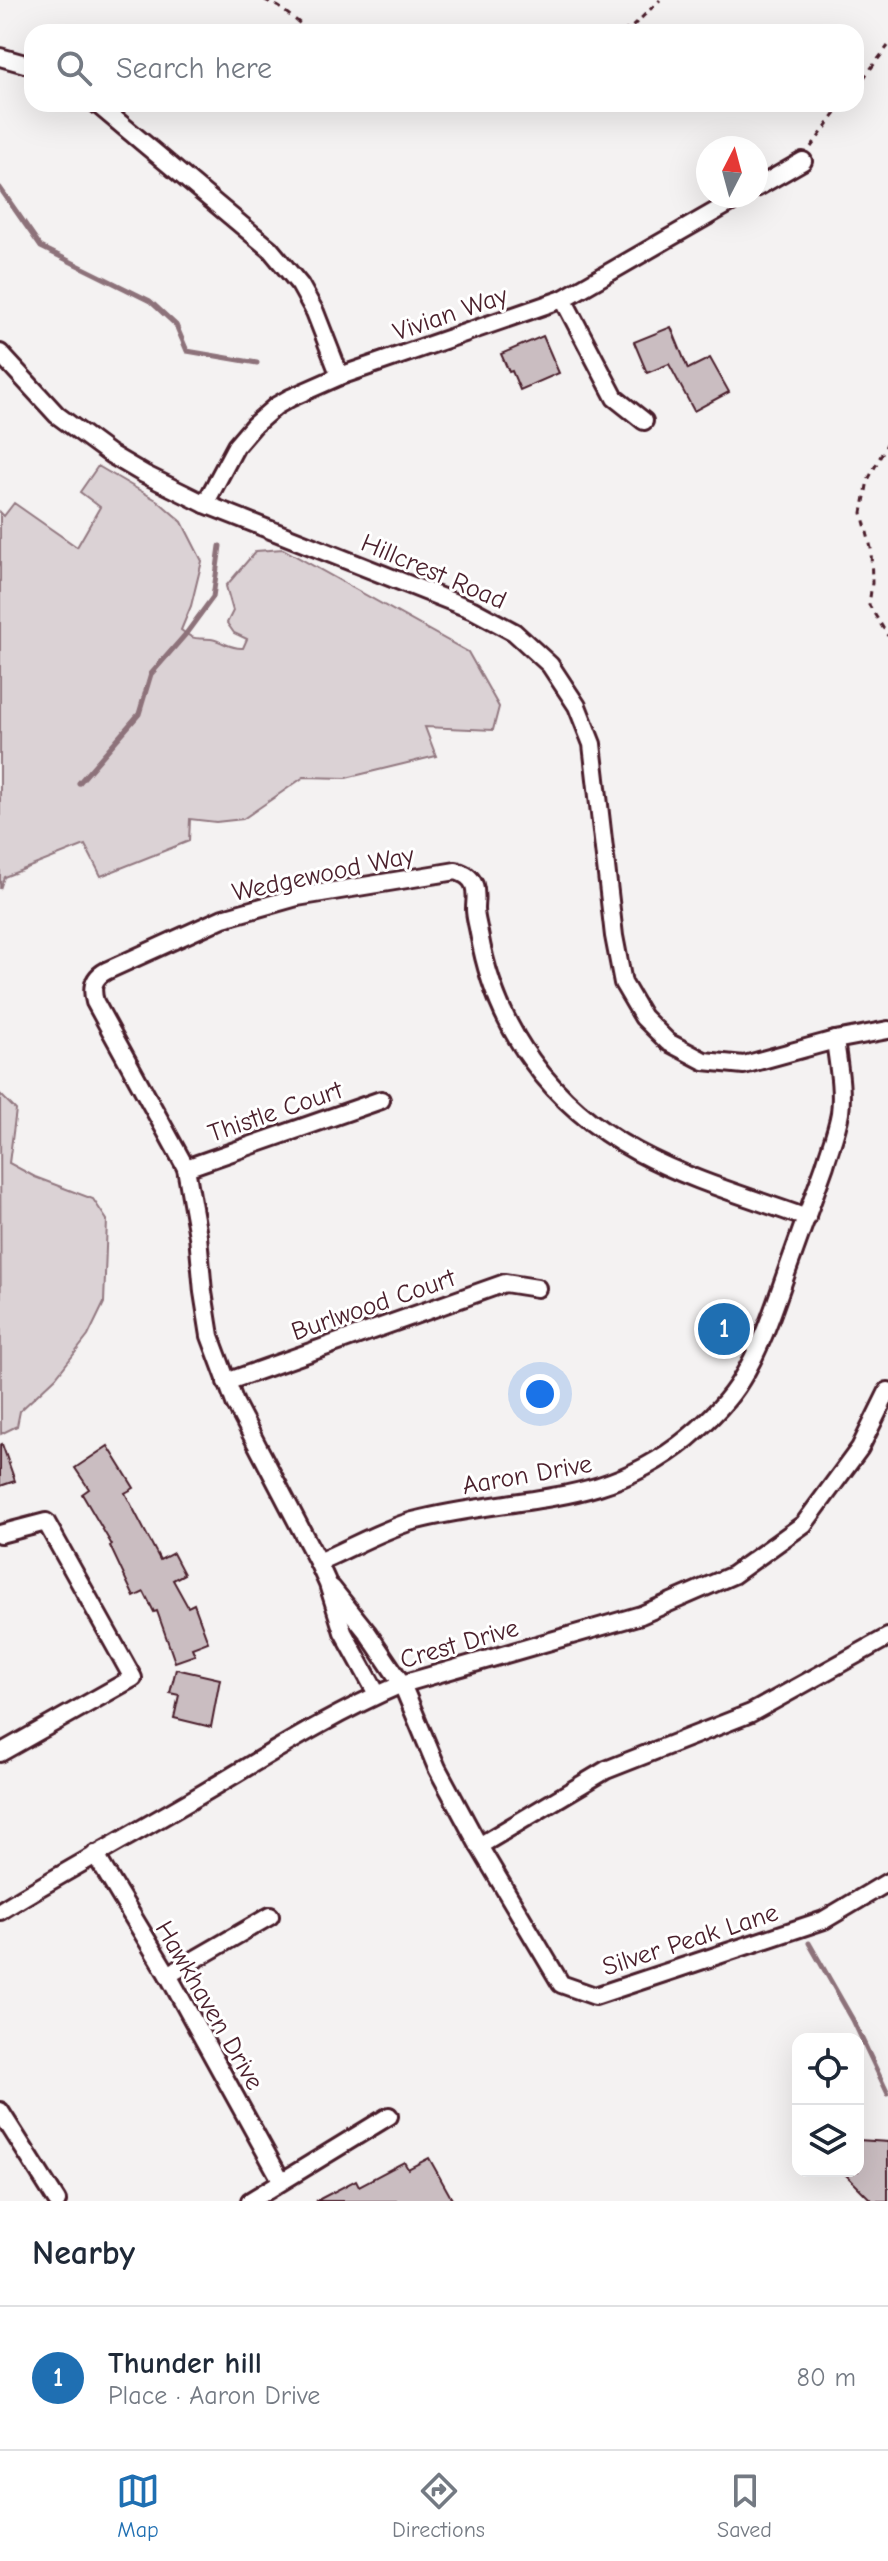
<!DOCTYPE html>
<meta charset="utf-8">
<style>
:root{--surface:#fff;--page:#f6f6f7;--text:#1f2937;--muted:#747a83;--line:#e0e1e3;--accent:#1f6fb2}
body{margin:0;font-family:"Comic Neue",sans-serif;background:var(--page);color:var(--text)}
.controls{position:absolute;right:24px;bottom:24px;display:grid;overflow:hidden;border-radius:16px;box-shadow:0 8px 32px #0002}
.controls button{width:72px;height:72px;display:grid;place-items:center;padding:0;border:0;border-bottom:2px solid var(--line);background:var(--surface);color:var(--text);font:40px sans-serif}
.compass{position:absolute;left:696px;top:136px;width:72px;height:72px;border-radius:50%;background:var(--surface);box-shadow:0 8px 32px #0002;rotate:6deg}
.you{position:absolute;left:540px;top:1394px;width:28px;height:28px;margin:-20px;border:6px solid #fff;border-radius:50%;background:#1a73e8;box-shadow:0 0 0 12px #1a73e833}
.badge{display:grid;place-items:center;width:52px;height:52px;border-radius:50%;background:var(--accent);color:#fff;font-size:26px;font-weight:700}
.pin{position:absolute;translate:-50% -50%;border:4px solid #fff;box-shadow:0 2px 8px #0006}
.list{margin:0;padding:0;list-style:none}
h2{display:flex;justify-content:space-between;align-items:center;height:104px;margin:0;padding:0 32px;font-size:34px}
h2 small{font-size:26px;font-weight:400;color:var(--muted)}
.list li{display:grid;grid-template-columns:52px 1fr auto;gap:24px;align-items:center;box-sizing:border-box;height:144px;padding:0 32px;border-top:2px solid var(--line)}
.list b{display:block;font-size:30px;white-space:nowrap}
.list p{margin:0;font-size:26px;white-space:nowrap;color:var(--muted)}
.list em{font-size:26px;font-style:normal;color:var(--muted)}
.icon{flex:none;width:44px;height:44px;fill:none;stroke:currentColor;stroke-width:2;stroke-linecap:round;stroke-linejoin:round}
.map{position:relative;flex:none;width:888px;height:2201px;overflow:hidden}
.search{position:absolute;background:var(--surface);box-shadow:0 8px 32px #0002;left:24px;right:24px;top:24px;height:88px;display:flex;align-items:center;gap:20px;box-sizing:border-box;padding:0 28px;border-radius:24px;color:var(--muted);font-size:30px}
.sheet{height:248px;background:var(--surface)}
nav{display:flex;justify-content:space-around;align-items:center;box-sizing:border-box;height:112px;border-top:2px solid var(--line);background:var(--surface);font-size:22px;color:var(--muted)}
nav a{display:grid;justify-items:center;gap:4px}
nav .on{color:var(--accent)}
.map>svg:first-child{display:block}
.green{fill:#dbd2d5;stroke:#927880;stroke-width:2}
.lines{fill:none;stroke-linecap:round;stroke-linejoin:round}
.stream{stroke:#8d727a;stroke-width:5}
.building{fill:#cabdc1;stroke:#4a1f2b;stroke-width:2}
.minor-casing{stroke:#4a1f2b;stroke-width:22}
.path{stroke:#4a1f2b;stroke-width:3;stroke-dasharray:6 6;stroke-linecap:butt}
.minor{stroke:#fff;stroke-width:16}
.labels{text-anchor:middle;stroke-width:6;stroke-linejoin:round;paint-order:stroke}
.street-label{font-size:26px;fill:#4a1f2b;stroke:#fff}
</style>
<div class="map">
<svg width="888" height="2201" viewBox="0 0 888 2201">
<rect width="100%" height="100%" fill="#f4f2f2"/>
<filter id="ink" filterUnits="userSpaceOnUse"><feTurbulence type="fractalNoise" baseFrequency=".0125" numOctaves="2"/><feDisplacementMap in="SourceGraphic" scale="16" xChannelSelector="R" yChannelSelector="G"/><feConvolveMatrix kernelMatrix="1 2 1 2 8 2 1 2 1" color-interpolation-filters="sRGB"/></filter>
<g filter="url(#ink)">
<!-- green -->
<g class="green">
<path d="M 98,466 L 158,501 L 182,522 L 202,561 L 191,606 L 181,630 C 197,642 194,637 211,639 C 223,641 230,649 243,648 L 247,639 L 234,633 L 227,623 L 233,611 L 226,586 L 256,551 L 283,549 L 468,652 L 499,707 L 493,730 L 425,727 L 436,756 L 346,778 L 304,777 L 243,819 L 216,822 L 190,819 L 189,841 L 101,876 L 85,845 L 4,877 L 0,889 L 0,512 L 4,516 L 14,503 L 77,547 L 100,507 L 80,492 Z"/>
<path d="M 0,1094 L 16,1110 L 9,1163 L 35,1177 L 93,1199 L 107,1220 L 104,1303 L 88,1336 L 56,1377 L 20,1411 L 17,1426 L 1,1434 Z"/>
</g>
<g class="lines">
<!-- stream -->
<g class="stream">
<path d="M 0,188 L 41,247 L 150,301 L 176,325 L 187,351 L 257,363"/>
<path d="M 79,783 L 139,714 L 151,674 L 185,635 L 213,597 L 220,546"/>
<path d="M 809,1943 L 853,2020 L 888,2094"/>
</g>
</g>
<!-- building -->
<g class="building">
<path d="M 671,327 L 688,369 L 710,358 L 729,392 L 694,411 L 669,364 L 647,373 L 634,342 Z"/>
<path d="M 543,336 L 559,373 L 520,390 L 512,371 L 509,372 L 501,354 Z"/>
<path d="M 2,1444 L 15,1481 L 0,1486 L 0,1445 Z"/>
<path d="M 108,1446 L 134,1488 L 125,1493 L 160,1560 L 173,1553 L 184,1574 L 173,1580 L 188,1607 L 194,1604 L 208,1642 L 192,1648 L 195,1655 L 175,1662 L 157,1611 L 154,1612 L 144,1592 L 134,1597 L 110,1546 L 112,1545 L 82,1494 L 89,1489 L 75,1468 Z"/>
<path d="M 176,1669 L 220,1679 L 211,1727 L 174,1718 L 179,1695 L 170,1693 Z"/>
<path d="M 858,2140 L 888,2142 L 888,2201 L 872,2201 L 842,2171 L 858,2171 Z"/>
<path d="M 429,2158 L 453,2201 L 316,2201 L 356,2180 L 359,2186 L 404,2162 L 408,2169 Z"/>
</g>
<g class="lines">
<!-- minor casing -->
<g class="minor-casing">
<g id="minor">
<path d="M 0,57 L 32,66"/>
<path d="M 97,104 L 270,249 L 300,285 L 315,312 L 340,376"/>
<path d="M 756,188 L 803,161"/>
<path d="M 563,299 L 615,398 L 644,421"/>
<path d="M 0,353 L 57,415 L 110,454 L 144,474 L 205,504 L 473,610 L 514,632 L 550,665 L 577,706 L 592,744 L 614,936 L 623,983 L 643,1017 L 668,1042 L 704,1061 L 744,1065 L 835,1040 L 888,1030"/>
<path d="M 205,504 L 236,446 L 254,425 L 276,406 L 290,398 L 340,376 L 563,299 L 742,196"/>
<path d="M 186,1168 L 381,1100"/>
<path d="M 226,1382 L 505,1283 L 537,1288"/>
<path d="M 0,1534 L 46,1522 L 133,1678 L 0,1753"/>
<path d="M 318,1562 C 349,1549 381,1530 413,1521 C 514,1494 601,1510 688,1438 C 707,1422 728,1402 741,1380 C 764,1343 777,1298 792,1257 C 803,1226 814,1196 825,1165 C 830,1148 837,1131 840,1113 C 843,1089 838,1064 835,1040"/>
<path d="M 332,1588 L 367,1632 L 402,1684 L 437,1768 L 479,1846 L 561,1984 L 595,1996 L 824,1920 L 888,1882"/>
<path d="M 377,1694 L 343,1632 L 328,1584 L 318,1562 L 235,1403 L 210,1336 L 203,1292 L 198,1236 L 186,1168 L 95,1002 C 91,988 93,978 106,971 L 223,918 L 297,897 L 456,871 C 464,874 470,876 474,885 C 477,894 475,901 475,909 C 475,917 478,926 479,933 C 487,979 504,1023 532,1061 C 601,1157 701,1180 807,1218"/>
<path d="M 479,1846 L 606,1770 L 751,1713 L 888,1637"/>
<path d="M 95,1854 L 168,1975 L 281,2180"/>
<path d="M 0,1911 C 64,1872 130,1836 195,1798 C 263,1758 329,1715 402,1684 L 641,1615 L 733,1575 L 804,1524 L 860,1448 L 888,1391"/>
<path d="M 168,1975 L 270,1916"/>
<path d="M 0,2111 L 57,2201"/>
<path d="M 250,2201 L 389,2116"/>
</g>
</g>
<!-- path -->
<g class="path">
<path d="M 265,0 L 279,7 L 311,32"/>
<path d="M 622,32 L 632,27 L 660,0"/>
<path d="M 856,88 L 888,46"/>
<path d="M 811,147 L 843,104"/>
<path d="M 888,442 L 868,480 L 862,513 L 871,548 L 872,583 L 869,605 L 888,636"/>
</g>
<!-- minor -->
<use href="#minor" class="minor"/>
</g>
</g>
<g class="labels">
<!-- street labels -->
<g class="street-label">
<text transform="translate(450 313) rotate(-19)" y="9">Vivian Way</text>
<text transform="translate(434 571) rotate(23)" y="9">Hillcrest Road</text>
<text transform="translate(323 873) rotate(-12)" y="9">Wedgewood Way</text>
<text transform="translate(275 1111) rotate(-19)" y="9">Thistle Court</text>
<text transform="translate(373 1304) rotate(-19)" y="9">Burlwood Court</text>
<text transform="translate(527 1474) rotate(-10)" y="9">Aaron Drive</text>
<text transform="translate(459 1643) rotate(-16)" y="9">Crest Drive</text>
<text transform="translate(690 1939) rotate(-18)" y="9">Silver Peak Lane</text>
<text transform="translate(210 2005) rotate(60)" y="9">Hawkhaven Drive</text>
</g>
</g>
</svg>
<div class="controls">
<button><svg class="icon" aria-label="locate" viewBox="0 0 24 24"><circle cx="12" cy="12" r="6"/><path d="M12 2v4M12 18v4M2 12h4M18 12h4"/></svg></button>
<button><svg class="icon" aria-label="layers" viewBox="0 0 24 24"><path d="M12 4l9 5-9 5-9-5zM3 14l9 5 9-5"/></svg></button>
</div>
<svg class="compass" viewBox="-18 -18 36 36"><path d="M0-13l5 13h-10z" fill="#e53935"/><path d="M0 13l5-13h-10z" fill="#747a83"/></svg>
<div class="you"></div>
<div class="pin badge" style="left:724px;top:1329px">1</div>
<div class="search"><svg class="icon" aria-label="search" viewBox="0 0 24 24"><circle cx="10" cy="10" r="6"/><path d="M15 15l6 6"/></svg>Search here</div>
</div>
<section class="sheet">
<h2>Nearby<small></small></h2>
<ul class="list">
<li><span class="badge">1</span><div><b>Thunder hill</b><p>Place · Aaron Drive</p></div><em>80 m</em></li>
</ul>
</section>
<nav>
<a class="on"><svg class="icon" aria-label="map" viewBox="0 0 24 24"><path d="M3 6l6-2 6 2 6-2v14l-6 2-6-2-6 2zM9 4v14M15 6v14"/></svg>Map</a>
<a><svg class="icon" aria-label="directions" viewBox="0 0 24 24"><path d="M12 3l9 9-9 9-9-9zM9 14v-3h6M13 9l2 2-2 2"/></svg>Directions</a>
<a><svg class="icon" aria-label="saved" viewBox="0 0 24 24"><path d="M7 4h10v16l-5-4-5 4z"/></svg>Saved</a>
</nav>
